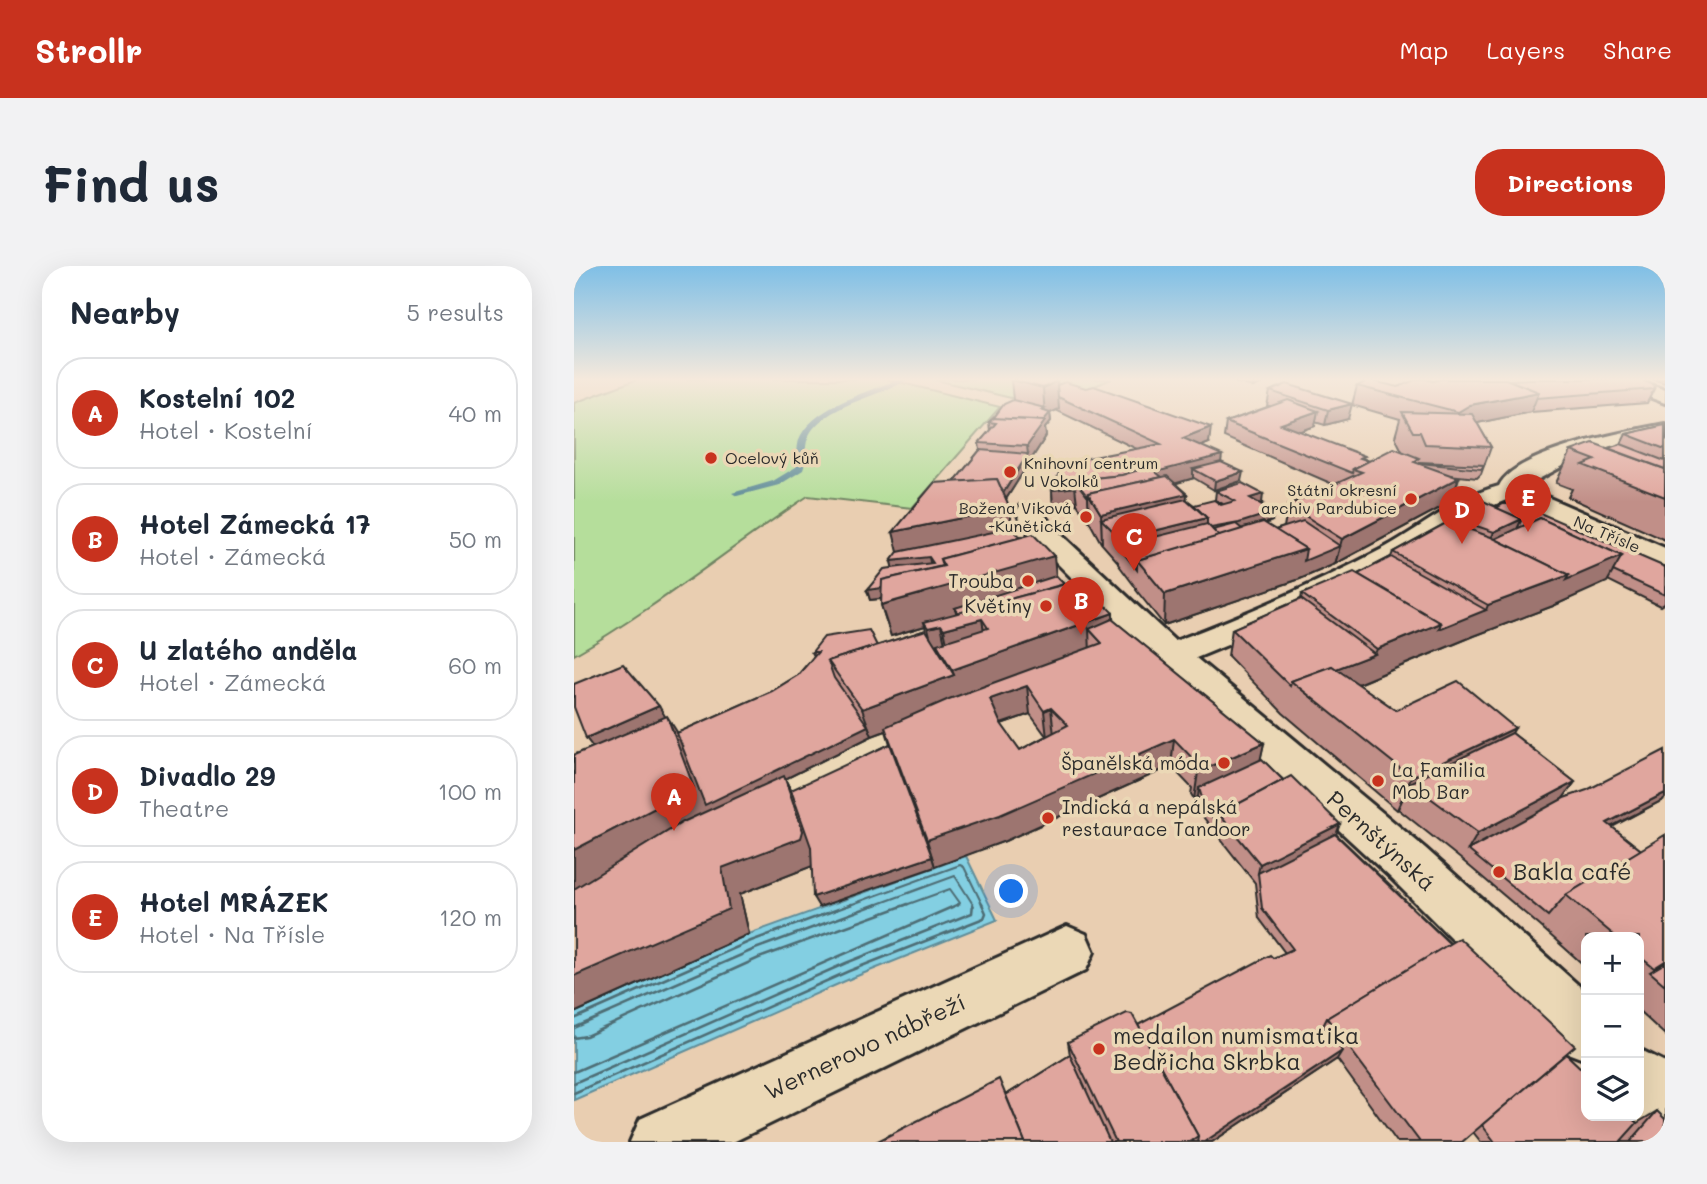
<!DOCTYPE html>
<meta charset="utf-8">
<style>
:root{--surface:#fff;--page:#f2f2f3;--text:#1f2937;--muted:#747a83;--line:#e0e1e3;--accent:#c8321e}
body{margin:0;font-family:Mali,sans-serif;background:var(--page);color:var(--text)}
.controls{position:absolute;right:21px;bottom:21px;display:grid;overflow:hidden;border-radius:14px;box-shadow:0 7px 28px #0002}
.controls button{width:63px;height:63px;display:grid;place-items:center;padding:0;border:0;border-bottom:2px solid var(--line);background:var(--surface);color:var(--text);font:35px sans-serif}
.you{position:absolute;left:438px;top:626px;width:24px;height:24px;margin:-18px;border:5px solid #fff;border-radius:50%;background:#1a73e8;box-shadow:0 0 0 10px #1a73e833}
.badge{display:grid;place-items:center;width:46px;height:46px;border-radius:50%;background:var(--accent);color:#fff;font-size:23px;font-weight:700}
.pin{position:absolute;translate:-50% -58px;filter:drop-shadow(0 2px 4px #0008)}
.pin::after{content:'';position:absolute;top:37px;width:24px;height:21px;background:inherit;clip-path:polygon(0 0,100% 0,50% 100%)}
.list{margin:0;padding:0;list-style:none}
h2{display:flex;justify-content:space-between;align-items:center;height:91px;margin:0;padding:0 28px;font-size:30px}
h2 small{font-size:23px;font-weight:400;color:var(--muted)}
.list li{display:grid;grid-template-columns:46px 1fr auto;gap:21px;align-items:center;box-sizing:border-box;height:112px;margin:0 14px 14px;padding:0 14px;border:2px solid var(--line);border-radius:28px}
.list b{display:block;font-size:26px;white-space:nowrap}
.list p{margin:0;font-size:23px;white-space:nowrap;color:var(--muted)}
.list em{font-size:23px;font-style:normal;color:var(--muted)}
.icon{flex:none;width:38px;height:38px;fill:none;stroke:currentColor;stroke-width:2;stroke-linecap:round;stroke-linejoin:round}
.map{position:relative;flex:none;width:1091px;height:876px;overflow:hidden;border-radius:28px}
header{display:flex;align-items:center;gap:42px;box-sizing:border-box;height:98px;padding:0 35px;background:var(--accent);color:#fff}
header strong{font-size:33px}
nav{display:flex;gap:38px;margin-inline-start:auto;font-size:24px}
.intro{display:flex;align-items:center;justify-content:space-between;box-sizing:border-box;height:168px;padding:0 42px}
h1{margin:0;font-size:49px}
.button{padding:18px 32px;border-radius:28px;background:var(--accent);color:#fff;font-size:24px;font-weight:700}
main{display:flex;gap:42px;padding:0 42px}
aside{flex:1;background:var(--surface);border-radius:28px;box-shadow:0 7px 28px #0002}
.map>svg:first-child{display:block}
.green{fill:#b5de9b;stroke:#708463;stroke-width:2}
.water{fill:#83cfe2;stroke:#608d99;stroke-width:2}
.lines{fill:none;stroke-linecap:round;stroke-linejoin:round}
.shore-far1{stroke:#4e6d74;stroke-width:2}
.shore{stroke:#4e6d74;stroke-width:2.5}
.stream{fill:#608d99;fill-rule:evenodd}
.street-casing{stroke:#2b2b2b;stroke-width:6}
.street{fill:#ebd8b6;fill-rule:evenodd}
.wall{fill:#c18f88;stroke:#2b2b2b;stroke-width:2;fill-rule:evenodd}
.shaded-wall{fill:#9d746f;stroke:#2b2b2b;stroke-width:2}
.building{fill:#e0a69e;stroke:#2b2b2b;stroke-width:2;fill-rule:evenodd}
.poi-dot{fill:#c8321e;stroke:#ebd8b6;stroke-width:2.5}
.labels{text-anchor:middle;stroke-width:7;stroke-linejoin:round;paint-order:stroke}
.far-poi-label{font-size:16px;fill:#2b2b2b;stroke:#ebd8b6;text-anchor:start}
.far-street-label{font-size:16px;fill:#2b2b2b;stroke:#ebd8b6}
.poi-label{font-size:19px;fill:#2b2b2b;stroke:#ebd8b6;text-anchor:end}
.near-street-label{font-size:23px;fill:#2b2b2b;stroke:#ebd8b6}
.near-poi-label{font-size:23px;fill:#2b2b2b;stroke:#ebd8b6;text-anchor:start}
</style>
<header>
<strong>Strollr</strong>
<nav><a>Map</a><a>Layers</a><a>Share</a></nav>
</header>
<div class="intro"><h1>Find us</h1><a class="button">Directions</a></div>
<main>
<aside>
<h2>Nearby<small>5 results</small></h2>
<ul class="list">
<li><span class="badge">A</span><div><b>Kostelní 102</b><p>Hotel · Kostelní</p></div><em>40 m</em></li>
<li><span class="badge">B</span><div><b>Hotel Zámecká 17</b><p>Hotel · Zámecká</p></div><em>50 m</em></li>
<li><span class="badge">C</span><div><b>U zlatého anděla</b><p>Hotel · Zámecká</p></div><em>60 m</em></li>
<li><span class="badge">D</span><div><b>Divadlo 29</b><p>Theatre</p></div><em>100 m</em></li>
<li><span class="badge">E</span><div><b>Hotel MRÁZEK</b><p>Hotel · Na Třísle</p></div><em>120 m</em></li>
</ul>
</aside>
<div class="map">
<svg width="1091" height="876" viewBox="0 0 1091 876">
<rect width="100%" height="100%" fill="#e9ceb1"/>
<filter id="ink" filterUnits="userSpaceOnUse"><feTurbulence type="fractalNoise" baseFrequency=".0143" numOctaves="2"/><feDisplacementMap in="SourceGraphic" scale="14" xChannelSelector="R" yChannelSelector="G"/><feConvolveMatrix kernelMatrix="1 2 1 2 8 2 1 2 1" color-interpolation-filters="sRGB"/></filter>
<g filter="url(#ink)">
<!-- green -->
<g class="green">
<path d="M 64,113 L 312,113 L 426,141 L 338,242 L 234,230 C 155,282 82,342 0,389 L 0,137 Z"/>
<path d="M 358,113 L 538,113 C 508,124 468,149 437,132 Z"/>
</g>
<!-- water -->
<path class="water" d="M 392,590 L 423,654 L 278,712 L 0,834 L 0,747 L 175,668 Z"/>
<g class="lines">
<!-- shore-far1 -->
<g class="shore-far1">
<path d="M 273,640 L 386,599 L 390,601 L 409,640"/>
<path d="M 299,640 L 381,610 L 400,640"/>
<path d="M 329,640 L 376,623 L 386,637 L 384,640"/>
</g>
<!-- shore -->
<g class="shore">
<path d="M 0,753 L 177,675 L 278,638"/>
<path d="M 0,762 L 181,683 L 303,638"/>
<path d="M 0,772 L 12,770 L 185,692 L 334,638"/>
<path d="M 0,806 L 385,638"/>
<path d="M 0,817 L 272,697 L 398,647 L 399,638"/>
<path d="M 0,827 L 275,705 L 410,652 L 412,647 L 408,638"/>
</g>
<!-- stream -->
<path class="stream" d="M 326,113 L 335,113 C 309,130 247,139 234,172 C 230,182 233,194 229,204 L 205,219 L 163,230 L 158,227 L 199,215 L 222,201 C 224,190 222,178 227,169 C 244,139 296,125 326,113 Z"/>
<!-- street casing -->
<g class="street-casing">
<g id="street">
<path d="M 1035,113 L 1061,113 L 1091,124 L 1091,137 L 1037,117 Z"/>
<path d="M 1091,158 L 1091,172 L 1000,194 L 950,221 L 1091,282 L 1091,302 L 935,233 C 897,246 866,274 832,293 C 765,331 694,363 622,392 L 851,582 L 1012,726 L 1012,794 L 991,786 L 817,612 L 564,378 L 458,272 L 442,246 L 446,240 L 464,240 L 478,260 L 601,375 C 673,348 744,317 812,281 C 850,260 883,231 925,220 C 941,185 1055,165 1091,158 Z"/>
<path d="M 311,464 L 325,468 L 332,479 L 325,490 L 225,541 L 209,546 L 193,541 L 187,529 L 193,517 Z"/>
<path d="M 493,660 L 512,668 L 520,686 L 512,704 L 159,876 L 56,876 L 66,853 Z"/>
<path d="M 1065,783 L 1091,796 L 1091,871 L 1069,861 L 1057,850 L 1065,850 Z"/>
</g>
</g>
<!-- street -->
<use href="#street" class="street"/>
</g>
<!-- wall -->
<g class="wall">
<path d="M 649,113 L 698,113 L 679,121 Z"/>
<path d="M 1078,113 L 1091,113 L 1091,117 Z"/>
<path d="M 437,114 L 483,119 L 635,177 L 627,180 L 667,215 L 640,224 L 620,212 L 601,217 L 612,233 L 620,239 L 649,238 L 641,234 L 642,225 L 688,237 L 685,238 L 698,255 L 691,258 L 701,264 L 710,261 L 714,239 L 731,232 L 732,226 L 744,226 L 761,219 L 650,171 L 652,156 L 696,140 L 693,140 L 696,125 L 713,118 L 774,153 L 751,159 L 741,156 L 741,160 L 726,165 L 795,195 L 828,185 L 821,171 L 826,153 L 778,139 L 783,120 L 824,121 L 859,115 L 935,114 L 1080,123 L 1073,137 L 957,146 L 903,157 L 917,181 L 907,208 L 903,212 L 876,209 L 877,236 L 761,298 L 726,313 L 590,359 L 562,324 L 562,322 L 544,298 L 544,296 L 527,277 L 515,255 L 503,238 L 479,241 L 478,224 L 563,183 L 482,144 L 476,147 L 477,155 L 471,162 L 472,170 L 432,233 L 438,262 L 490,318 L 539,354 L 690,477 L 686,494 L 762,568 L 992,788 L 1063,857 L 1083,845 L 1091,876 L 907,876 L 899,866 L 888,876 L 823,876 L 763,793 L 638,876 L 302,876 L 432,829 L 496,789 L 494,776 L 564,759 L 711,687 L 685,652 L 681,617 L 630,552 L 624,531 L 620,533 L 617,528 L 618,522 L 597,500 L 431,575 L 245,641 L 238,600 L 166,628 L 175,668 L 0,747 L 0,489 L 19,481 L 12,472 L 91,451 L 103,467 L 198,425 L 224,409 L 240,390 L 238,386 L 303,380 L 352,364 L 351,360 L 317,370 L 307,339 L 308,333 L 296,334 L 293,324 L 319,302 L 317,295 L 406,184 L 405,177 L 416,165 L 415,156 L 439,134 ZM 456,448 L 472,470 L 446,484 L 427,458 ZM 312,465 L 316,478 L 218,527 L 211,513 L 298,470 Z"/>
<path d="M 1091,159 L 1091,274 L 994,231 L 998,223 L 982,217 L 997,185 L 1034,182 L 1047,178 L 1052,168 Z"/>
<path d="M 923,242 L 1091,301 L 1091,337 L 1086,340 L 1034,314 L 979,340 L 900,370 L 784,418 L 822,444 L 938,467 L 1001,516 L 989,532 L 1087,535 L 1038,561 L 1067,584 L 1091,569 L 1091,769 L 1065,745 L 1065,671 L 1012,671 L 1012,701 L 966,660 L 888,594 L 824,543 L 823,544 L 709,447 L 654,390 L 658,363 L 727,333 L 728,328 L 784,308 L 817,291 L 819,286 L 874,256 L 876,251 Z"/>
</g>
<!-- shaded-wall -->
<g class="shaded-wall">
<path d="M 680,113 L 698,113 L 679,121 Z"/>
<path d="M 483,115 L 485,143 L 476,147 L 477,155 L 471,162 L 472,170 L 427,241 L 426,232 L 454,188 L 453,180 L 471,150 L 469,122 Z"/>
<path d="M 965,126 L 957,146 L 889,160 L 877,167 L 884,146 L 896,139 Z"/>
<path d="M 778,138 L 774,153 L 751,159 L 754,144 Z"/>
<path d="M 744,145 L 741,160 L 704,174 L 707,158 Z"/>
<path d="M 637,161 L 635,177 L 608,188 L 609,172 Z"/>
<path d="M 648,189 L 646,205 L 619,203 L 619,212 L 620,212 L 593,220 L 613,228 L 611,257 L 527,253 L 528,277 L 527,248 L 514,227 L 515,255 L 514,231 L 506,221 Z"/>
<path d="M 669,206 L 667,215 L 640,224 L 641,215 Z"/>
<path d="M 885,212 L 877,236 L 761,298 L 768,273 Z"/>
<path d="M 501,221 L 503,238 L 479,241 L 478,224 Z"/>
<path d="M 689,228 L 688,237 L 674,241 L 676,232 Z"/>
<path d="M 436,242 L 439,271 L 355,291 L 357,301 L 319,305 L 317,295 L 326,294 L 319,266 Z"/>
<path d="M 700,246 L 698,255 L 664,266 L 547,283 L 547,273 L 633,252 Z"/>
<path d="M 948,253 L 937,278 L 905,301 L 920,266 Z"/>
<path d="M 766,280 L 761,298 L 726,313 L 590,359 L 591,328 L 732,283 Z"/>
<path d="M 480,290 L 483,320 L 381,342 L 383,350 L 350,356 L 351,360 L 317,370 L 307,339 L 351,327 L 296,334 L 293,324 Z"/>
<path d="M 1048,290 L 1033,316 L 979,340 L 900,370 L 742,435 L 721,418 L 801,388 L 803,383 L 867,357 L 912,344 L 914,339 Z"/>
<path d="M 539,347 L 540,379 L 528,377 L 515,363 L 516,388 L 298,470 L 288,443 L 380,409 L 378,404 Z"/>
<path d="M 408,353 L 413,384 L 377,395 L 370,363 Z"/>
<path d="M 367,359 L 374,391 L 366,385 L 363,378 L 367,393 L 362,394 L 354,362 Z"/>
<path d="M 453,420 L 456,448 L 421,460 L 416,433 Z"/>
<path d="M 85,440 L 95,457 L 93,450 L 110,477 L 294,460 L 298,470 L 211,513 L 224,537 L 243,591 L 241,599 L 166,628 L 175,668 L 0,747 L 0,584 L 27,492 L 12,472 Z"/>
<path d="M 477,442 L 480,469 L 473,472 L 470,445 Z"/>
<path d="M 941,462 L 922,495 L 836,517 L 824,543 L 823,544 L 837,511 Z"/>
<path d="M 600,473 L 597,500 L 431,575 L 361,601 L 353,574 Z"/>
<path d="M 690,477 L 684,505 L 625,522 L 624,531 L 620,533 L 624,506 Z"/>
<path d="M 1001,516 L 981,543 L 894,584 L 904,567 Z"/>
<path d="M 1091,527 L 1091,532 L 1087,535 L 1025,567 L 1033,557 Z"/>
<path d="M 766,558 L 759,577 L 684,607 L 686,598 Z"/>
<path d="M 358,591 L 361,601 L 245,641 L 239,631 Z"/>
<path d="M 768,785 L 763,793 L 638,876 L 630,876 Z"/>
</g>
<!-- building -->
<g class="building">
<path d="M 439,113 L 476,113 L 483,115 L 469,122 L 437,114 Z"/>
<path d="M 843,113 L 851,113 L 859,115 L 867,113 L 932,113 L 965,126 L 896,139 L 884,146 L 783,120 L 795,114 L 824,121 Z"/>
<path d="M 955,113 L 1065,113 L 1081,119 L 1080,123 L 963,132 L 965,126 L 935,114 Z"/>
<path d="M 491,116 L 512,122 L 520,120 L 637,161 L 609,172 L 648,189 L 582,206 L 575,201 L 548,209 L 501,214 L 501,221 L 478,224 L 489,197 L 587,178 L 484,131 L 483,119 Z"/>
<path d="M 713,118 L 778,138 L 754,144 L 696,125 Z"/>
<path d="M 439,134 L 471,142 L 467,144 L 476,147 L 470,154 L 419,153 L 430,138 Z"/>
<path d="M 714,134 L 744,145 L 707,158 L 791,190 L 786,192 L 795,195 L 779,203 L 778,207 L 652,156 Z"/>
<path d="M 828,146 L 898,148 L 917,181 L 851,178 L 846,166 L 839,166 Z"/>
<path d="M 420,152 L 471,155 L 453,180 L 405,177 L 422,157 L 415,156 Z"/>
<path d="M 1091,159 L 1091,183 L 1052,168 Z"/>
<path d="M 1019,177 L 1091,203 L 1091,231 L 1009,199 L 1021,194 L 997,185 Z"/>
<path d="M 1047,178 L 1091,195 L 1091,203 L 1034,182 Z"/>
<path d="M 820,182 L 845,192 L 840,196 L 885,212 L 768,273 L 714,239 L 738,229 L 732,226 L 736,224 L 744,226 L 788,206 L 779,203 Z"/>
<path d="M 406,184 L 454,188 L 429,227 L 423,213 L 380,216 Z"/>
<path d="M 647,196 L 669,206 L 641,215 L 619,203 Z"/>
<path d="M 846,196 L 910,199 L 907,203 L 846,197 Z"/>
<path d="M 575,201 L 588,211 L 514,227 L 514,231 L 501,214 L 548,209 Z"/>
<path d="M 593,210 L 613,228 L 527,248 L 514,227 Z"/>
<path d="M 423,213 L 436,242 L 319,266 L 360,217 Z"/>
<path d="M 668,217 L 689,228 L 676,232 L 700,246 L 665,257 L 637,262 L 633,258 L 633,252 L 620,239 L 640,234 L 647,239 L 661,235 L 642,225 Z"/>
<path d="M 612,233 L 633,252 L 547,273 L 527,253 Z"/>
<path d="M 905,233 L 948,253 L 920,266 L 876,251 Z"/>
<path d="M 929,238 L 945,238 L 1091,301 L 1091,329 L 1039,305 L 1048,290 L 966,252 L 943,263 L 948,253 L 923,242 Z"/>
<path d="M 966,252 L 1048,290 L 992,314 L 995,309 L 921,273 Z"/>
<path d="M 729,255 L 766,280 L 730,295 L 732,283 L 701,264 Z"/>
<path d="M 689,256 L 732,283 L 591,328 L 563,294 Z"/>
<path d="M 874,256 L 917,271 L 995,309 L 914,339 L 819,286 Z"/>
<path d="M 633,258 L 645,270 L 563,294 L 563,304 L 544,280 Z"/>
<path d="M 662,258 L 668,263 L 645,270 L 639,264 Z"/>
<path d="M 438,262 L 447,272 L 366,293 L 368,300 L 308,314 L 308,322 L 293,324 L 310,303 L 359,297 L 355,291 L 317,295 L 324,286 Z"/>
<path d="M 459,268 L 480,290 L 307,339 L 308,314 L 370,300 L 366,293 Z"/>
<path d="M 817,291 L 912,344 L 865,363 L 867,357 L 784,308 Z"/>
<path d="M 780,306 L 867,357 L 803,383 L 728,328 Z"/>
<path d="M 482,310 L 490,318 L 385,347 L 381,342 Z"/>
<path d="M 507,314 L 539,347 L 378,404 L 363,378 L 414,362 L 408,353 L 370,363 L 367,359 L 354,362 L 350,356 Z"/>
<path d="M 727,333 L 801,388 L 762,403 L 758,400 L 717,415 L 716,420 L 658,363 Z"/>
<path d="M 538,353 L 690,477 L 624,506 L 620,501 L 625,499 L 600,473 L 426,549 L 353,574 L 311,461 L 375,433 L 528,377 L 515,363 ZM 453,420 L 470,445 L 477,442 L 494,459 L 446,484 L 426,456 L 416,433 Z"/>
<path d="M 295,364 L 303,380 L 254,395 L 260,412 L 294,460 L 131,539 L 103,467 L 198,425 L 224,409 L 244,386 L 238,386 L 250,371 Z"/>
<path d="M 352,364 L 380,409 L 288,443 L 254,395 Z"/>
<path d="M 49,398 L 85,440 L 12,472 L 0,441 L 0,418 Z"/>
<path d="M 758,400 L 822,444 L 884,415 L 941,462 L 837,511 L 717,415 Z"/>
<path d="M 93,450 L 120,522 L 0,584 L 0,489 Z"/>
<path d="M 938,467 L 1001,516 L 904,567 L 836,517 Z"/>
<path d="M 316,478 L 358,591 L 239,631 L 237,581 L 217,524 Z"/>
<path d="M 1091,484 L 1091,527 L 1033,557 L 1067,584 L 992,629 L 974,650 L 894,584 L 990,532 L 1013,524 Z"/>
<path d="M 688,493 L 709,514 L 645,548 L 644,558 L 631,542 L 625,522 Z"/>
<path d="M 210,510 L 229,565 L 227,572 L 148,602 L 155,643 L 0,710 L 0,623 L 109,556 Z"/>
<path d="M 717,510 L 766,558 L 686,598 L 645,548 Z"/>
<path d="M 761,568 L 876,678 L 753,752 L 749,760 L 768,785 L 630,876 L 623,876 L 624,870 L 564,759 L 696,689 L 699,692 L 719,683 L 688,642 L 684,607 Z"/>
<path d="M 1091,569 L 1091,695 L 1080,702 L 1065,690 L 1065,671 L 1042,671 L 992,629 Z"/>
<path d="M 885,672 L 1001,780 L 888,876 L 846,876 L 753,752 Z"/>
<path d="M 1091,697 L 1091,719 L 1076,706 Z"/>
<path d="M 553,747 L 558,748 L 624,870 L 615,876 L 542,876 L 494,776 Z"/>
<path d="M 992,788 L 1012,807 L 1012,850 L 1055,850 L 1063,857 L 1046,876 L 921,876 L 908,859 Z"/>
<path d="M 496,789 L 536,876 L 451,876 L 432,829 Z"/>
<path d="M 425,813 L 451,876 L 302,876 Z"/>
<path d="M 1083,845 L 1091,853 L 1091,876 L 1056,876 Z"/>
</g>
</g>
<!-- sky -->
<linearGradient id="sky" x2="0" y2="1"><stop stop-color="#7fbfe6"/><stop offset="0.48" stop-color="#f5e9dc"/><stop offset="1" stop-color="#f5e9dc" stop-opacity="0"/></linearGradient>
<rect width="1091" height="236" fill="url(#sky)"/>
<!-- markers -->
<g class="poi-dot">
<circle cx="137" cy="192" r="7"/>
<circle cx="436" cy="206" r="7"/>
<circle cx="837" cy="233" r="7"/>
<circle cx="512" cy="251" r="7"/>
<circle cx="454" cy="315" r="7"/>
<circle cx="472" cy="340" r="7"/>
<circle cx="650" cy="497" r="7"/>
<circle cx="804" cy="515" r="7"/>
<circle cx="474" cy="552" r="7"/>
<circle cx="925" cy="606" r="7"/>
<circle cx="525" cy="783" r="7"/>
</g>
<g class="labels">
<!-- far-poi labels -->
<g class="far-poi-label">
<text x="151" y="198">Ocelový kůň</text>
<text x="450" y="203">Knihovní centrum<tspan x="450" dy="18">U Vokolků</tspan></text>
<text x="823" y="230" text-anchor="end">Státní okresní<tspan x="823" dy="18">archiv Pardubice</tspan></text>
<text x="498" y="248" text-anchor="end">Božena Viková<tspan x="498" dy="18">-Kunětická</tspan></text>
</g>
<!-- far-street labels -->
<g class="far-street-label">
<text transform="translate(1033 268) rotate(23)" y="6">Na Třísle</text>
</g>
<!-- poi labels -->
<g class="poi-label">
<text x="440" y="322">Trouba</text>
<text x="458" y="347">Květiny</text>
<text x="636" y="504">Španělská móda</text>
<text x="818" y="511" text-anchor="start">La Familia<tspan x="818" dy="22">Mob Bar</tspan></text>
<text x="488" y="548" text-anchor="start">Indická a nepálská<tspan x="488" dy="22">restaurace Tandoor</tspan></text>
</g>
<!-- near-street labels -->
<g class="near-street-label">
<text transform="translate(807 575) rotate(42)" y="8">Pernštýnská</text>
<text transform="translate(291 781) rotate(-25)" y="8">Wernerovo nábřeží</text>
</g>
<!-- near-poi labels -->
<g class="near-poi-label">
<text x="939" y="614">Bakla café</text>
<text x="539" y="778">medailon numismatika<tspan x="539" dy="26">Bedřicha Skrbka</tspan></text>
</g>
</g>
</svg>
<div class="controls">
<button>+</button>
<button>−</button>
<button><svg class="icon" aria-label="layers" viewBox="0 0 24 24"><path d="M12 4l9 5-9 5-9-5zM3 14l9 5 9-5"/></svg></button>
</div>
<div class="you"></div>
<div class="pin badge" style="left:100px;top:565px">A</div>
<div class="pin badge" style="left:507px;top:369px">B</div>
<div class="pin badge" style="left:560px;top:305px">C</div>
<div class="pin badge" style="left:888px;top:278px">D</div>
<div class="pin badge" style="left:954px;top:266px">E</div>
</div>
</main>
